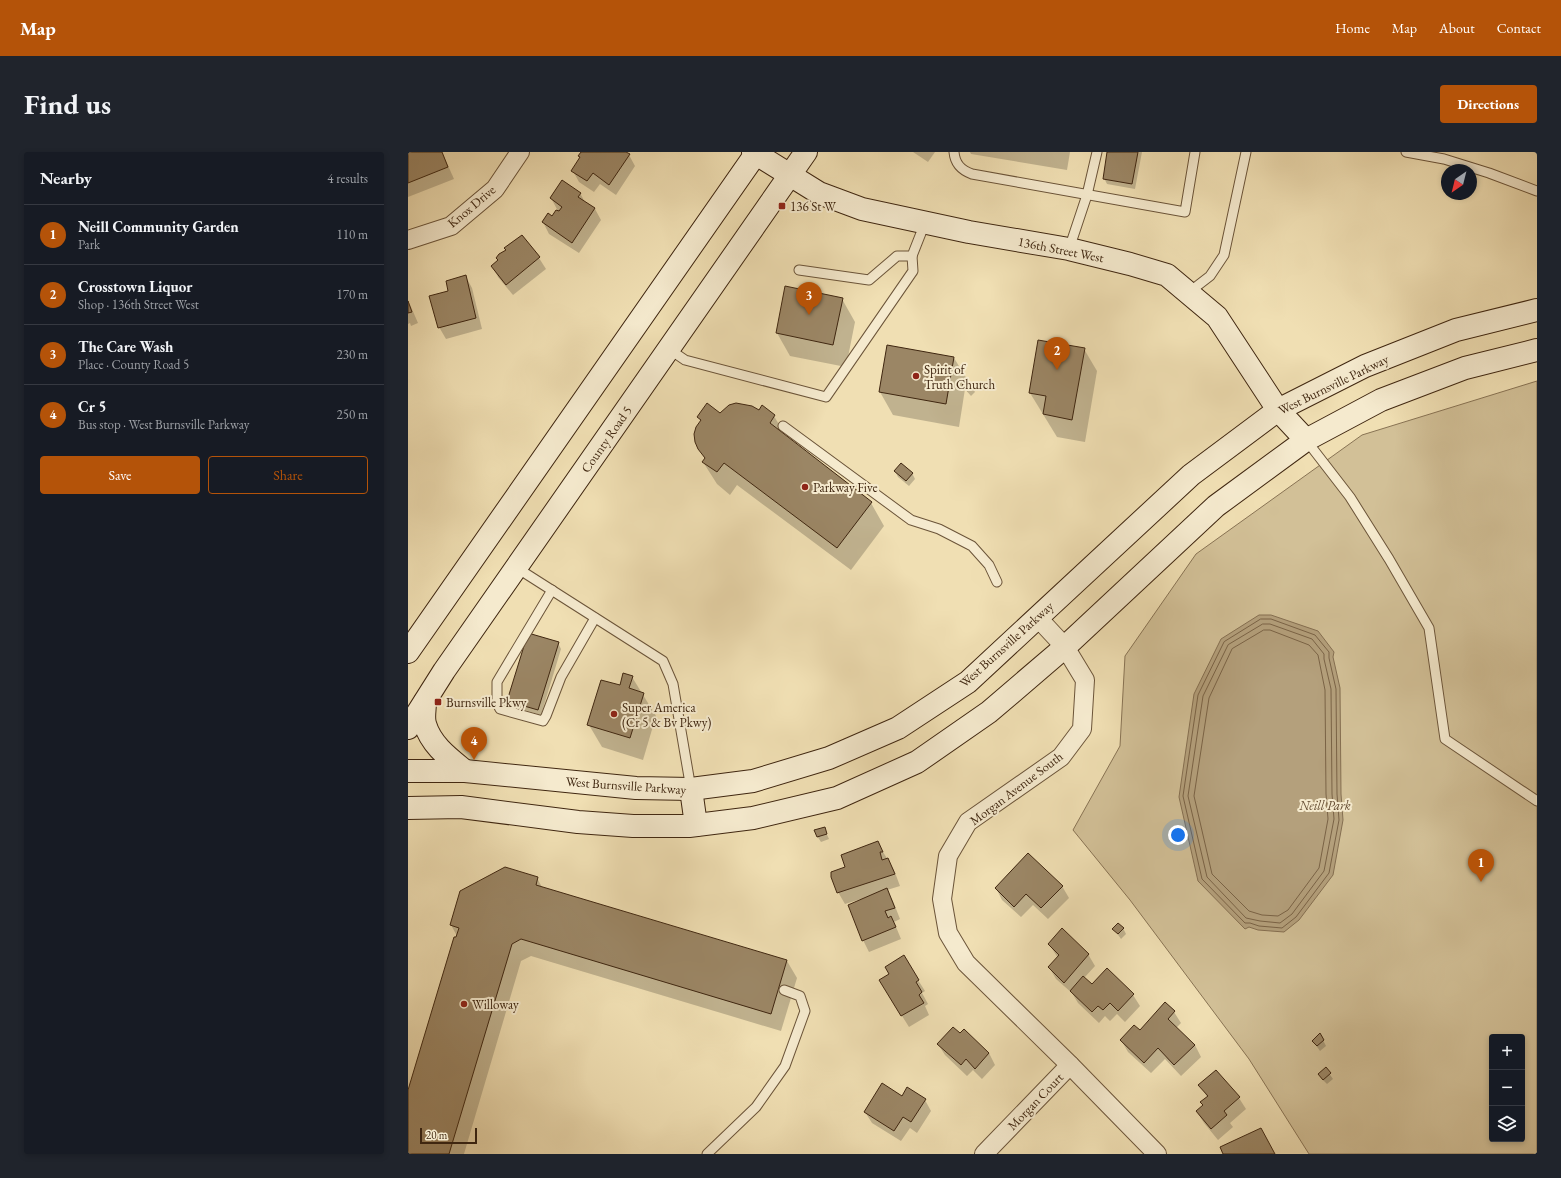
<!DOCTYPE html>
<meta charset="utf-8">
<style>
:root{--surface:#171b24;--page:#20242c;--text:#f1f3f6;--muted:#9ea1a6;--line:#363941;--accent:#b45309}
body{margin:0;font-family:"EB Garamond",serif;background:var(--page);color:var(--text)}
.controls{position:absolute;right:12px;bottom:12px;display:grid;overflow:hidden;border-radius:4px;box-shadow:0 2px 6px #0003}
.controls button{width:36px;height:36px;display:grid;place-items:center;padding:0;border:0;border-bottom:1px solid var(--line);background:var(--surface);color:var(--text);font:20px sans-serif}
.compass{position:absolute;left:1033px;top:12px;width:36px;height:36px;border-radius:50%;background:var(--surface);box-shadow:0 2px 6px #0003;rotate:215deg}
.scale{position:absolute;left:12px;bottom:10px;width:57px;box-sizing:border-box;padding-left:4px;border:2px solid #3f2610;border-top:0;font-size:11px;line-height:14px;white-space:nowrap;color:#3f2610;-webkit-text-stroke:3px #f5eace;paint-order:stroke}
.you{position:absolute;left:770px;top:683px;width:14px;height:14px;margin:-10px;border:3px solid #fff;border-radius:50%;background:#1a73e8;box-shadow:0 0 0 6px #1a73e833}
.badge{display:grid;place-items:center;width:26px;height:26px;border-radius:50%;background:var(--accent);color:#fff;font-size:13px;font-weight:700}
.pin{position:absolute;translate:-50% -33px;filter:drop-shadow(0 1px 2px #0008)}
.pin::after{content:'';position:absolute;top:21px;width:14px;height:12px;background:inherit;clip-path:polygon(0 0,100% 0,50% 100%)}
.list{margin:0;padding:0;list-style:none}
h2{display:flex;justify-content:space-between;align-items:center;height:52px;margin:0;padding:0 16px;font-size:17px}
h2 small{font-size:13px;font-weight:400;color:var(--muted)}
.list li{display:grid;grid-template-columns:26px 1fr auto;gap:12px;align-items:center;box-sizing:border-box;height:60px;padding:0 16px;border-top:1px solid var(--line)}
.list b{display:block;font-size:15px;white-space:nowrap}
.list p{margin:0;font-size:13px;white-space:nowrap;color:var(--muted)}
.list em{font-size:13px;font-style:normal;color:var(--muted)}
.actions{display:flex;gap:8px;padding:12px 16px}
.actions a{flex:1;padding:9px 0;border:1px solid var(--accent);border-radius:4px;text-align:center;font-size:14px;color:var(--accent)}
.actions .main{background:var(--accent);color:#fff}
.icon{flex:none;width:22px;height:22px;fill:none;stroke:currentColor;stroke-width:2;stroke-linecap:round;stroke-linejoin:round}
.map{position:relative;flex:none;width:1129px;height:1002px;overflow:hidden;border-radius:4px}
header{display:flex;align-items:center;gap:24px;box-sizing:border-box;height:56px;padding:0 20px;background:var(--accent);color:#fff}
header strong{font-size:19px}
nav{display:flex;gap:22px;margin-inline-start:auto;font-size:14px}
.intro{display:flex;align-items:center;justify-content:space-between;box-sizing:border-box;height:96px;padding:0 24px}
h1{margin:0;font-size:28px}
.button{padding:10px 18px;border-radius:4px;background:var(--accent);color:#fff;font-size:14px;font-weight:700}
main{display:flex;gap:24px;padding:0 24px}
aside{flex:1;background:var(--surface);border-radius:4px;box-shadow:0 2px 6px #0003}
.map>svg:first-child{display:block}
.green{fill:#d2c097;stroke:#887354;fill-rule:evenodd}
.water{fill:#b4a07c;stroke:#856f51}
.shadow{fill:#0003}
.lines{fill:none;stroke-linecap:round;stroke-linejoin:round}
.shore{stroke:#7a6346;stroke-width:1}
.building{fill:#9b8665;stroke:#3f2610}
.lane-casing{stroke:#6b5439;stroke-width:11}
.street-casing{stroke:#6b5439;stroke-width:20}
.secondary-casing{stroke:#3f2610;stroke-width:24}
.lane{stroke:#f5eace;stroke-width:9}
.street{stroke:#f5eace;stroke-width:18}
.secondary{stroke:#f5eace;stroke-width:22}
.poi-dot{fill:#8f2418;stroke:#f5eace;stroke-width:1.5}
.labels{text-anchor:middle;stroke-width:4;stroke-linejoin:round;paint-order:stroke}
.street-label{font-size:13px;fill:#3f2610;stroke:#f5eace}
.poi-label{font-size:13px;fill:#3f2610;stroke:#f5eace;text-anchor:start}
.park-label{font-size:13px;font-style:italic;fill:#644c32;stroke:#f5eace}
</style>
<header>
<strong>Map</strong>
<nav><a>Home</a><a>Map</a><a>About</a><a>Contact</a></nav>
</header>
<div class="intro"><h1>Find us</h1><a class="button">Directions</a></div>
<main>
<aside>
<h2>Nearby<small>4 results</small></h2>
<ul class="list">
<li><span class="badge">1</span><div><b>Neill Community Garden</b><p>Park</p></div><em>110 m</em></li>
<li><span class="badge">2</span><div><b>Crosstown Liquor</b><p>Shop · 136th Street West</p></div><em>170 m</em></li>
<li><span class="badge">3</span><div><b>The Care Wash</b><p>Place · County Road 5</p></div><em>230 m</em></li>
<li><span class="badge">4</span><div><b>Cr 5</b><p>Bus stop · West Burnsville Parkway</p></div><em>250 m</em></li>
</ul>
<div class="actions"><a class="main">Save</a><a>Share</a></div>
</aside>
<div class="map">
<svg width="1129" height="1002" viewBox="0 0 1129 1002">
<rect width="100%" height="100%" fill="#f0dfb3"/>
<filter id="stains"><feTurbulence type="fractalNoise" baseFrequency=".005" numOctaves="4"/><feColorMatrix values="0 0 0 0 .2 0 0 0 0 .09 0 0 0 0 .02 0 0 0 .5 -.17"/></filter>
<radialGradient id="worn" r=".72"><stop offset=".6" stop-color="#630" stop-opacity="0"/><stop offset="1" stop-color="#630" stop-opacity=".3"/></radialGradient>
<!-- green -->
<path class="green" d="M 1129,229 L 1129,1002 L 901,1002 L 841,907 L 722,748 L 665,678 L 712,594 L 717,504 L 788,402 L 954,283 ZM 1084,885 L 1114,885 L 1114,987 L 1084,987 Z"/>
<!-- water -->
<path class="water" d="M 851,463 L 863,463 L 910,479 L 926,500 L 925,505 L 932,536 L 933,642 L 935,668 L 925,723 L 891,768 L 876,780 L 850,778 L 841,775 L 837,777 L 790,729 L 771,645 L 786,542 L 813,487 Z"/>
<!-- shadow -->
<g class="shadow">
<path d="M 0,0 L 34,0 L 46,27 L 0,45 Z"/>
<path d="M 174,0 L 216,0 L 221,3 L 227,14 L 208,43 L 192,32 L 186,40 L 171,30 L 165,19 L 173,6 Z"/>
<path d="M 505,0 L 527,0 L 520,10 Z"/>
<path d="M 562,0 L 662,0 L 659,18 L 563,2 Z"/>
<path d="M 700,0 L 734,0 L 727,37 L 699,32 L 696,26 Z"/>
<path d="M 172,41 L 178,52 L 187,57 L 193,68 L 171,101 L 141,82 L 135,70 L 151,61 L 143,46 Z"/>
<path d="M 114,84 L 131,106 L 138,117 L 105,143 L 90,125 L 84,114 Z"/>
<path d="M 58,125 L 64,136 L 74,177 L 38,187 L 31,175 L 42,139 Z"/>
<path d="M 434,147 L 447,170 L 438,215 L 382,204 L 369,181 Z"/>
<path d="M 0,148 L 10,171 L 3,174 L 2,171 L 0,172 Z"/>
<path d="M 676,197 L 689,219 L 677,290 L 649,285 L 622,241 Z"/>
<path d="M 546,206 L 567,240 L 563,244 L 557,237 L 551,275 L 485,263 L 472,240 Z"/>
<path d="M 351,259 L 366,264 L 379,286 L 463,351 L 476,374 L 443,418 L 329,333 L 322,343 L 309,332 L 295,310 L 297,307 L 291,296 L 293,270 L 290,265 Z"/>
<path d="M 487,319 L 504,321 L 507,327 L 501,334 L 490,325 Z"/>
<path d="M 150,491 L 153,497 L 133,563 L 104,554 L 101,548 Z"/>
<path d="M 224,525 L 248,564 L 235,608 L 194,595 L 181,573 L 213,534 Z"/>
<path d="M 416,676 L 421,687 L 413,690 L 409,684 Z"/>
<path d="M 469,690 L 486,718 L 492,734 L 479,738 L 485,749 L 492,767 L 486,770 L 493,787 L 461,800 L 455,788 L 453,747 L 437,752 L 430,740 L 439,716 Z"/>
<path d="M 129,726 L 135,737 L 379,809 L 389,826 L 373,879 L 123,804 L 113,809 L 56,1002 L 0,1002 L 0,942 L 49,784 L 43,773 Z"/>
<path d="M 654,734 L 661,746 L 640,767 L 625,753 L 613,765 L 594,748 L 588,736 Z"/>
<path d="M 715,776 L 718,782 L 713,787 L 706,777 Z"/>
<path d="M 641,792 L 680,802 L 687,814 L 676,826 L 684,834 L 699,818 L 725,843 L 732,854 L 717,870 L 709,862 L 702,869 L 697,864 L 691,871 L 670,851 L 664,841 L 648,827 L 641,815 L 650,806 Z"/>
<path d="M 510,828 L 517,839 L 514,841 L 520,852 L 517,854 L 521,863 L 501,875 L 479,840 Z"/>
<path d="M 766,860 L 773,871 L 768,876 L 787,893 L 793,905 L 773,924 L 757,907 L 743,921 L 720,900 L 713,888 L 732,880 Z"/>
<path d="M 915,888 L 918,894 L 912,899 L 905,889 Z"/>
<path d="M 530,892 L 581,901 L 587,913 L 574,927 L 565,918 L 559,924 L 537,903 Z"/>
<path d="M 918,917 L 925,927 L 919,932 L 915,928 Z"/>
<path d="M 808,919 L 831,946 L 838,957 L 822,971 L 825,975 L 810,988 L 796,971 L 789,960 L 795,954 L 793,950 L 799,945 L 792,933 Z"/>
<path d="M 494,945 L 517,948 L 523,959 L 509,981 L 502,976 L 493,989 L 464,971 L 457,960 Z"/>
</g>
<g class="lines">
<!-- shore -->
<g class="shore">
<path d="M 853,467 L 863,467 L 907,483 L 921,500 L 921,506 L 928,537 L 929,642 L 931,668 L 921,721 L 888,765 L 874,776 L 851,774 L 842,771 L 837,771 L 794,727 L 775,644 L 790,543 L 816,490 Z"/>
<path d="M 855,472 L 862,472 L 904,487 L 916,502 L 916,507 L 923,537 L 924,642 L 926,667 L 916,719 L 884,762 L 872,771 L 852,769 L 838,766 L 799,725 L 780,644 L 795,544 L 820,493 Z"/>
<path d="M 856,478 L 862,478 L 901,493 L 910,503 L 917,538 L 918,642 L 920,667 L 911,716 L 880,758 L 870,764 L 854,763 L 841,759 L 804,722 L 786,644 L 801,546 L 824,497 Z"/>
</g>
</g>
<!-- building -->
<g class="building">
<path d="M 0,0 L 34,0 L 40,15 L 0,31 Z"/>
<path d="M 173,0 L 218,0 L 222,2 L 201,33 L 185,21 L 179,29 L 163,19 L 172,5 L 170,4 Z"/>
<path d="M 699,0 L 730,0 L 724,32 L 695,27 Z"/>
<path d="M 154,28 L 173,41 L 170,45 L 187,56 L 164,91 L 134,70 L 140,61 L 144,64 L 148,58 L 151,59 L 154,55 L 142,46 Z"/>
<path d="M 114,83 L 132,105 L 98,133 L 83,114 L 90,108 L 88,106 L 91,102 L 98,98 L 96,96 Z"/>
<path d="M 58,123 L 68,166 L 30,176 L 21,144 L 40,139 L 38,129 Z"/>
<path d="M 377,134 L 435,146 L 425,193 L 368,181 Z"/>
<path d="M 0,149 L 4,160 L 0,161 Z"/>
<path d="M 630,188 L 677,196 L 664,268 L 635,262 L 638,244 L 621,241 Z"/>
<path d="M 479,193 L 546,205 L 538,252 L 471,240 Z"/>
<path d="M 560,228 L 565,234 L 559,239 L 554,233 Z"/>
<path d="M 299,251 L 312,261 L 321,253 L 328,251 L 344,254 L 351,258 L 354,253 L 367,263 L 362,271 L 464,350 L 429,396 L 316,311 L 309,320 L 294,310 L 297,306 L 290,297 L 287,290 L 286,282 L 288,275 L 293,268 L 289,265 Z"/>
<path d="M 493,311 L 505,321 L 498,329 L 486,319 Z"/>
<path d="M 120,481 L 151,490 L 130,558 L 99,549 Z"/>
<path d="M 215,521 L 225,524 L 221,536 L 236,541 L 222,586 L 179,573 L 193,528 L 212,533 Z"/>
<path d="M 417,675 L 419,682 L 409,685 L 406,678 Z"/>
<path d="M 470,689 L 475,700 L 472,700 L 474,708 L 480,706 L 487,722 L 429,741 L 423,725 L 423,720 L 437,715 L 433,703 Z"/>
<path d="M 620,701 L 655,734 L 633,756 L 618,742 L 606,755 L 587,736 Z"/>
<path d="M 97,715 L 130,725 L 128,733 L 379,808 L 363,862 L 113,787 L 104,792 L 41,1002 L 0,1002 L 0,938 L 46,785 L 48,785 L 51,776 L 42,773 L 52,739 Z"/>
<path d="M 479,736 L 487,756 L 477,759 L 480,766 L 483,764 L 488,775 L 454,789 L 440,753 Z"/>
<path d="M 710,771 L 716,776 L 710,782 L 704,777 Z"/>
<path d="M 654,776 L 681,802 L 656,831 L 640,815 L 651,803 L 640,792 Z"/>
<path d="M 496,803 L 511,828 L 508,830 L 514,840 L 511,843 L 516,851 L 493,864 L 471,828 L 481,822 L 477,815 Z"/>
<path d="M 699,816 L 726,842 L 710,859 L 702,851 L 695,858 L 690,854 L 684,860 L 662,839 L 675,824 L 684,832 Z"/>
<path d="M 757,850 L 767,859 L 760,867 L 787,893 L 766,913 L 750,896 L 736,911 L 712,888 L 726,873 L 732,878 Z"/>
<path d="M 545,875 L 552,881 L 556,877 L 581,901 L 567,917 L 558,907 L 553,913 L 529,892 Z"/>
<path d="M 912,881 L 916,888 L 909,894 L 904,889 Z"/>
<path d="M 918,915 L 923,921 L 915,928 L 910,922 Z"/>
<path d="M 808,918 L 832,945 L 816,959 L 819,963 L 803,977 L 788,959 L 795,953 L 792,950 L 800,944 L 790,933 Z"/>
<path d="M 474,931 L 494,944 L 499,935 L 518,947 L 503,970 L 495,965 L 486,979 L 456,960 Z"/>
<path d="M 853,976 L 867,1002 L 815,1002 L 812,995 Z"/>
</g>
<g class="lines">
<!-- lane casing -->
<g class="lane-casing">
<g id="lane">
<path d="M 546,0 C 547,12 553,18 564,22 L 777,60 L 787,0"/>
<path d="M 998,0 L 1036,7 L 1081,21 L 1129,39"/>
<path d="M 661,97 L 679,43 L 689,0"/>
<path d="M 391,118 L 461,128 L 489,104 L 504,104 L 517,71"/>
<path d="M 780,141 L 802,124 L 816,103 L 838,0"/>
<path d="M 261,197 L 277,208 L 418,245 L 505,119 L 504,104"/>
<path d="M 375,274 L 503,368 L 531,377 L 564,394 L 581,413 L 589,430"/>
<path d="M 898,288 L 942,345 L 981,407 L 1021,476 L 1037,587 L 1129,649"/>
<path d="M 109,416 L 255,509 L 265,532 L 283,637"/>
<path d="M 144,438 L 89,530 L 89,551 L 92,557 L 135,569 L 138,564 L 153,525 L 187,466"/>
<path d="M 299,1002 L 348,955 L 377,914 L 397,859 L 392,844 L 376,838"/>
</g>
</g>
<!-- street casing -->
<g class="street-casing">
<g id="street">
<path d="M 0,88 L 43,74 L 87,37 L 112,0"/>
<path d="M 629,465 L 657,495 L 677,528 L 674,577 L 653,605 L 560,670 L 540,704 L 534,747 L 540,781 L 558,811 L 662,913 L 749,1002"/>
<path d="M 576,1002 L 662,913"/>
</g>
</g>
<!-- secondary casing -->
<g class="secondary-casing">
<g id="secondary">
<path d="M 345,0 L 411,41 L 454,57 L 561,80 L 661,97 L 722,112 L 759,123 L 809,165 L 870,258 L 898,288"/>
<path d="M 0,500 L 349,0"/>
<path d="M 17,550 C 17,557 15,565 17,572 C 23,593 41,606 57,619"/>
<path d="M 0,576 L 36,519 L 398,0"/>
<path d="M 0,619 L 57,619 L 228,636 L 283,637 L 345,629 L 421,606 L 490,576 L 560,530 L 783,323 L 870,258 L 957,214 L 1048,178 L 1129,158"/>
<path d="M 283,637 L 288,673"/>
<path d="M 0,656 L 53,655 L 170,670 L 225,674 L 281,674 L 345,666 L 429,646 L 509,610 L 581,560 L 657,495 L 808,354 L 898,288 L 973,248 L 1057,216 L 1129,198"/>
</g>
</g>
<!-- lane -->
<use href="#lane" class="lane"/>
<!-- street -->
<use href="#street" class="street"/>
<!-- secondary -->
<use href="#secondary" class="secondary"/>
</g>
<!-- markers -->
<g class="poi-dot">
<rect x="370" y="50" width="8" height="8" rx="2"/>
<circle cx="508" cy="224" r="4"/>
<circle cx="397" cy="335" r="4"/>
<rect x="26" y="546" width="8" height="8" rx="2"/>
<circle cx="206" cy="562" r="4"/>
<circle cx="56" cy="852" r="4"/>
</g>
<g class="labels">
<!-- street labels -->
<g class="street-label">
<text transform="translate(63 54) rotate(-40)" y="5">Knox Drive</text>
<text transform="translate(653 97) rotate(11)" y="5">136th Street West</text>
<text transform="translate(925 232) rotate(-26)" y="5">West Burnsville Parkway</text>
<text transform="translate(198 287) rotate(-55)" y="5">County Road 5</text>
<text transform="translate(598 492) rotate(-42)" y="5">West Burnsville Parkway</text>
<text transform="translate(218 633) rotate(4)" y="5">West Burnsville Parkway</text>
<text transform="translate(608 636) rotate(-37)" y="5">Morgan Avenue South</text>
<text transform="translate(627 949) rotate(-46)" y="5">Morgan Court</text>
</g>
<!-- poi labels -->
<g class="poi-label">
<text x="382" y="59">136 St W</text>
<text x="516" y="222">Spirit of<tspan x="516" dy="15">Truth Church</tspan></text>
<text x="405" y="340">Parkway Five</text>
<text x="38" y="555">Burnsville Pkwy</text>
<text x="214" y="560">Super America<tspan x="214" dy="15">(Cr 5 &amp; Bv Pkwy)</tspan></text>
<text x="64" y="857">Willoway</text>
</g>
<!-- park labels -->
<g class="park-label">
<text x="917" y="658">Neill Park</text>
</g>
</g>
<rect width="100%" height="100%" filter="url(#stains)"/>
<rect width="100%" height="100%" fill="url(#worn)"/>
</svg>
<div class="controls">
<button>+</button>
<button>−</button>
<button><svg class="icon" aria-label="layers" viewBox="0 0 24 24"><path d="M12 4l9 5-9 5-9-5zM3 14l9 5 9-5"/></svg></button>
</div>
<svg class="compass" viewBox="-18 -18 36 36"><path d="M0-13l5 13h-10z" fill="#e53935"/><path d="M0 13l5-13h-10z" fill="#9ea1a6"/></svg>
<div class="scale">20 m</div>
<div class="you"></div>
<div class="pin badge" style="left:1073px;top:730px">1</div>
<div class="pin badge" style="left:649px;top:218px">2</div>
<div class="pin badge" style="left:401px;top:163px">3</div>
<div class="pin badge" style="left:66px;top:608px">4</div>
</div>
</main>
